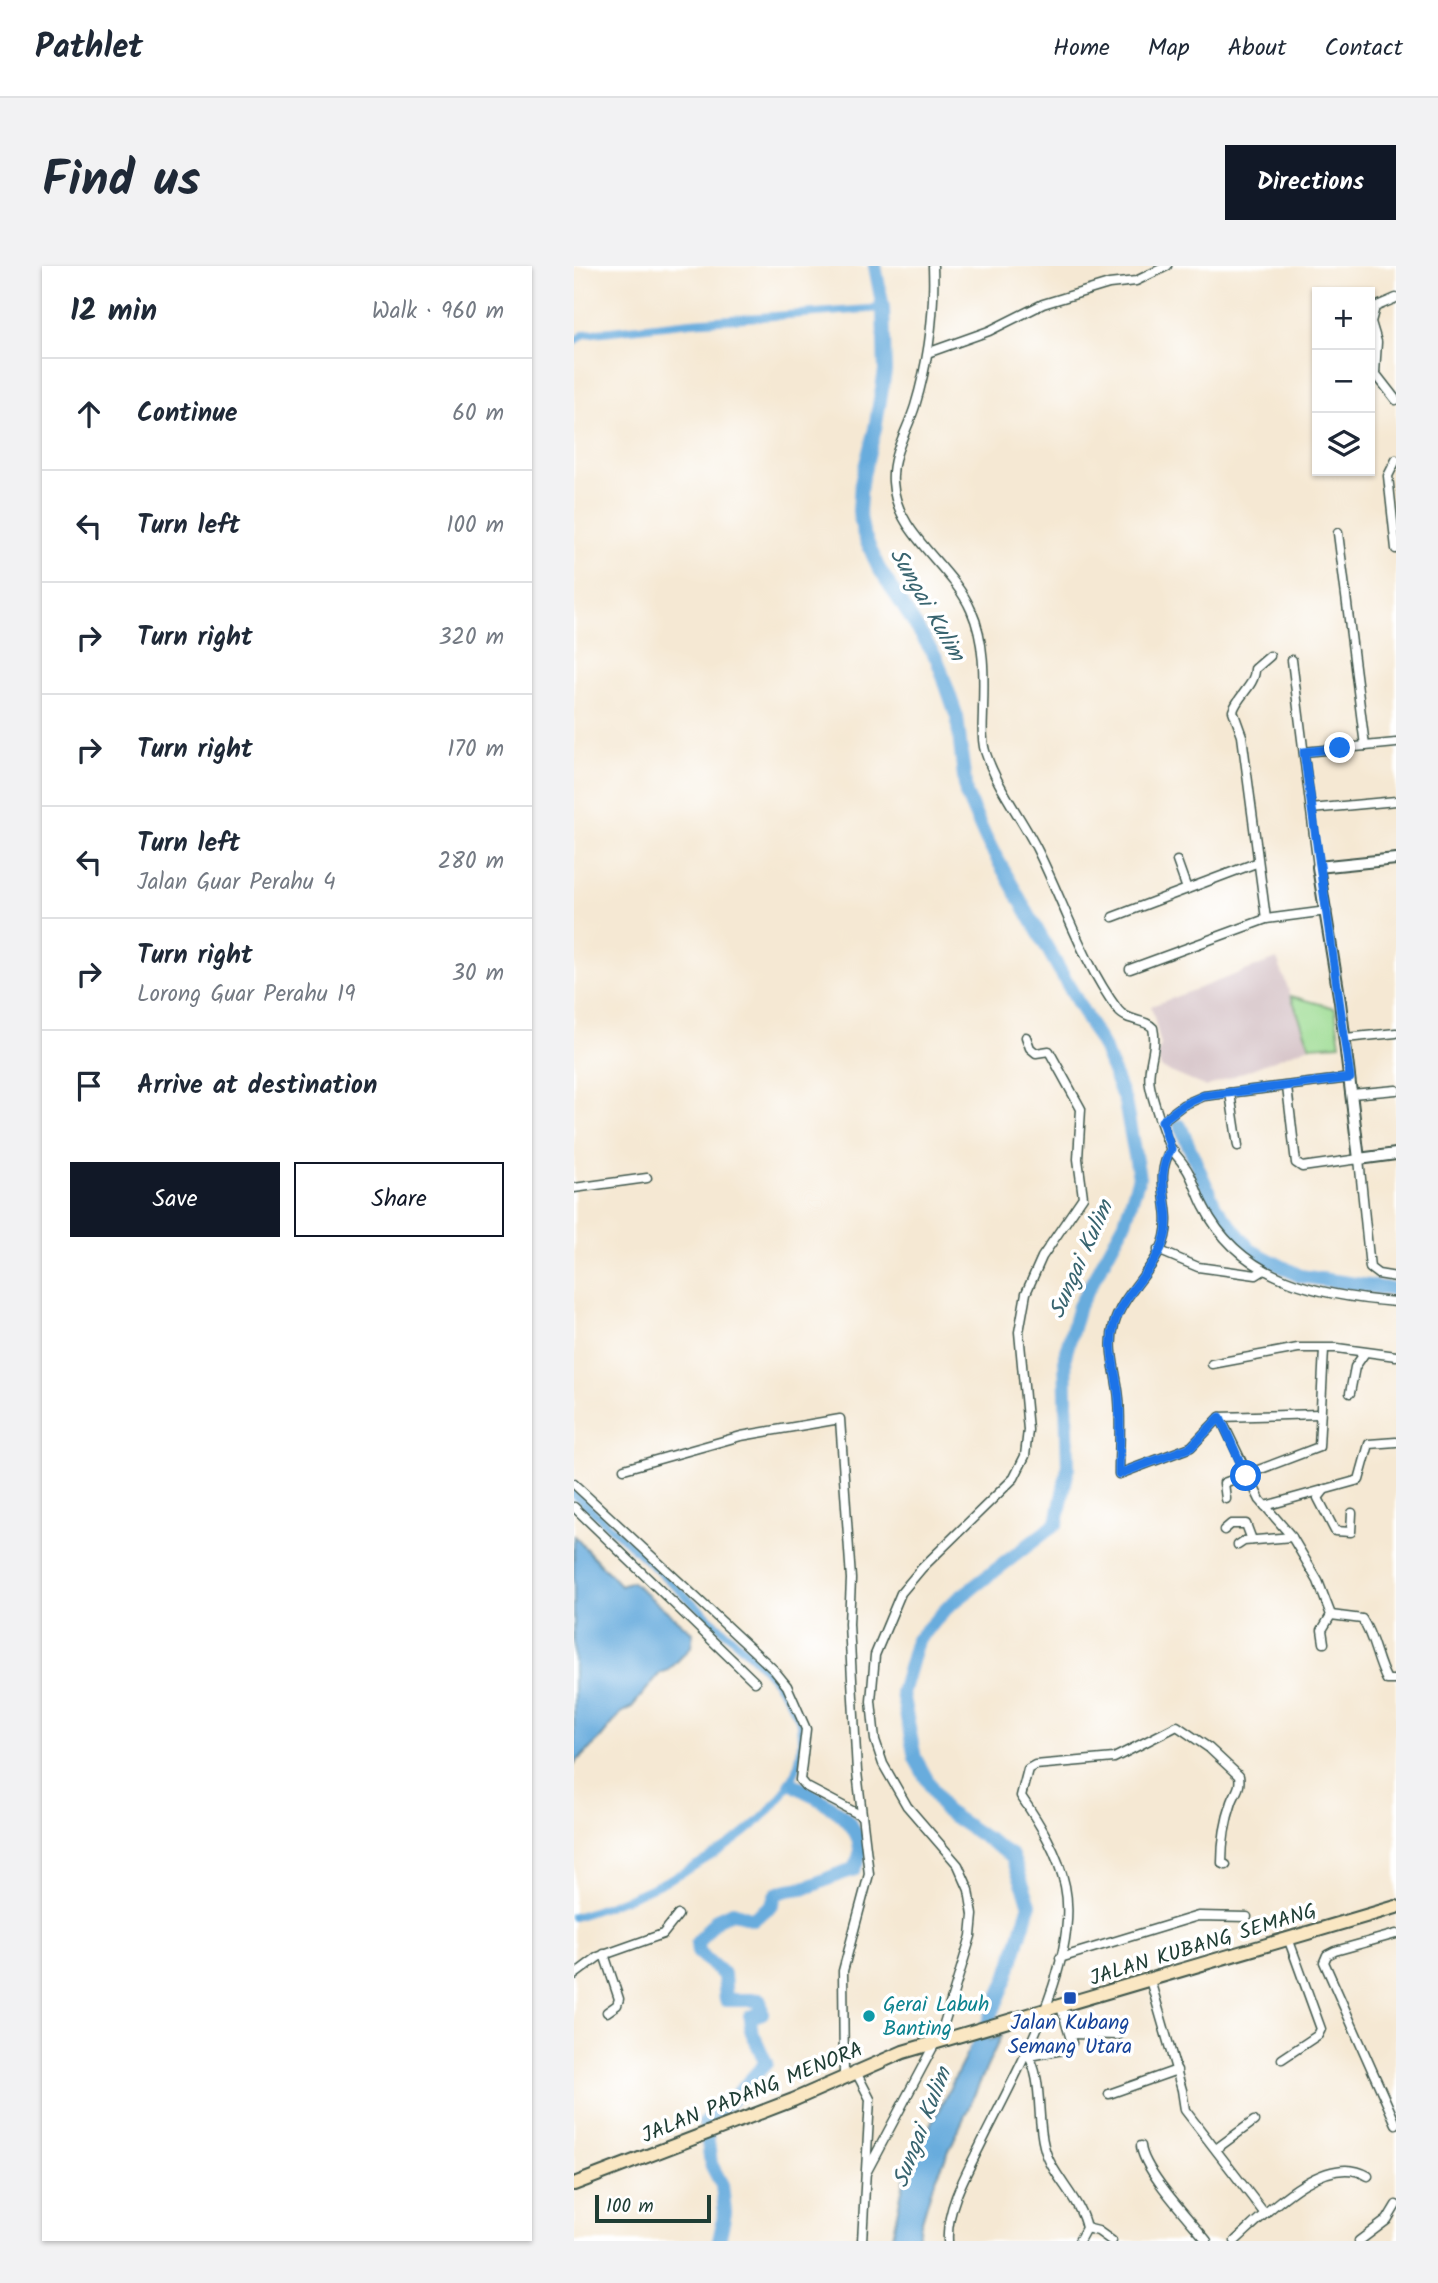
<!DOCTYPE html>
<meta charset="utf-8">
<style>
:root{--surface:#fff;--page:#f2f2f3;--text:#1f2937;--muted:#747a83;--line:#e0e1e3;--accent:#111827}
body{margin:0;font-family:Kalam,sans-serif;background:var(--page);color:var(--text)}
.controls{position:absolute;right:21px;top:21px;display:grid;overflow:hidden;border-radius:0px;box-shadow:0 2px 5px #0004}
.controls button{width:63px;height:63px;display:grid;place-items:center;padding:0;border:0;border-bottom:2px solid var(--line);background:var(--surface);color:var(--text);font:35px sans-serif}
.scale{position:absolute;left:21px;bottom:18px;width:116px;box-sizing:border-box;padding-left:7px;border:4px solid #1f3d34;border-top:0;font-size:19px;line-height:24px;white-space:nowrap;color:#1f3d34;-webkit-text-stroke:5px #fff;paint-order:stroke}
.stop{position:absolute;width:21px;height:21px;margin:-16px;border:5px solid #1a73e8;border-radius:50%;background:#fff}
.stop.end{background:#1a73e8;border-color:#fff;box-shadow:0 2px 7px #0008}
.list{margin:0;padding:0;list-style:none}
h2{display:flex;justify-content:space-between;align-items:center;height:91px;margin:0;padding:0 28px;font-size:30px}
h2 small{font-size:23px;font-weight:400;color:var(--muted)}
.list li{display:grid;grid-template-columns:46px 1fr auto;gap:21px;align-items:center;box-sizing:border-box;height:112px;padding:0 28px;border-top:2px solid var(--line)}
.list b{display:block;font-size:26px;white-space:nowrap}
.list p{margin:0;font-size:23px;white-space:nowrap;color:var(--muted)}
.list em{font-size:23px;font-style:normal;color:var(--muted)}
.actions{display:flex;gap:14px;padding:21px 28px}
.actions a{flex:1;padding:16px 0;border:2px solid var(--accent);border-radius:0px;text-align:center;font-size:24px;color:var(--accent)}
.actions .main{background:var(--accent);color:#fff}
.icon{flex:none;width:38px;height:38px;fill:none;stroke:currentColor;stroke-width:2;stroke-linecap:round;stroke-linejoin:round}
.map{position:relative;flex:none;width:822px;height:1975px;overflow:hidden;border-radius:0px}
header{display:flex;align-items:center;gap:42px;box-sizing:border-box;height:98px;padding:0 35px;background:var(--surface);border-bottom:2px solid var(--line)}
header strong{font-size:33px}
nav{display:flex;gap:38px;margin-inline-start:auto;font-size:24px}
.intro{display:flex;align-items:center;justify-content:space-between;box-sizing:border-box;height:168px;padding:0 42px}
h1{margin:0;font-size:49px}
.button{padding:18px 32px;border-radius:0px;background:var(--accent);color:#fff;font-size:24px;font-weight:700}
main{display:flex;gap:42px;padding:0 42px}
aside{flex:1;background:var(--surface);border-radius:0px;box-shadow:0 2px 5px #0004}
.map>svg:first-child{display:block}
.industrial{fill:#d2bec2}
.green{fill:#9bdb91;stroke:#5d8c62;stroke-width:2}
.water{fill:#67acdd;stroke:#437488;stroke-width:2}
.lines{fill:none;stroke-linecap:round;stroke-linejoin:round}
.canal{stroke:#67acdd;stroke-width:8}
.river{stroke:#67acdd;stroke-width:14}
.minor-casing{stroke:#3f574c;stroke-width:11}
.tertiary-casing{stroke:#3f574c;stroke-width:14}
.secondary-casing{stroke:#3f574c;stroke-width:16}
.minor{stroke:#fff;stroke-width:8}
.tertiary{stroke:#fff;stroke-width:10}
.secondary{stroke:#fae7c3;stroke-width:12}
.route{stroke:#1a73e8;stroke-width:9}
.transit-dot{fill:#1a4fb4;stroke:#fff;stroke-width:2.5}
.culture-dot{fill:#0f9aa8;stroke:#fff;stroke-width:2.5}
.labels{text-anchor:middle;stroke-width:7;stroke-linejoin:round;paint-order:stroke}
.street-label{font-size:21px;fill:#1f3d34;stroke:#fff}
.culture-label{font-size:21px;fill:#0d838f;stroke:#fff;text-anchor:start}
.transit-label{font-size:21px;fill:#164399;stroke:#fff}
.water-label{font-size:23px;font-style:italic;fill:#38646f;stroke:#fff}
</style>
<header>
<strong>Pathlet</strong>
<nav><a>Home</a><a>Map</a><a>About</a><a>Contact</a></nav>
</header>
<div class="intro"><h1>Find us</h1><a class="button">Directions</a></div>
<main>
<aside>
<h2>12 min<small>Walk · 960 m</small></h2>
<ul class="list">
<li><svg class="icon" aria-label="ahead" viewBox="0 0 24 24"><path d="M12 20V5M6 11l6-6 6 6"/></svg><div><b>Continue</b></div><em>60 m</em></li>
<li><svg class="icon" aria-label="left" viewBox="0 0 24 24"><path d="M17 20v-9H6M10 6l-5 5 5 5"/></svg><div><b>Turn left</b></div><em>100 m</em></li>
<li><svg class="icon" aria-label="right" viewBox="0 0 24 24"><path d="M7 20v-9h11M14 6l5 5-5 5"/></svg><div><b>Turn right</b></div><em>320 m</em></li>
<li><svg class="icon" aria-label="right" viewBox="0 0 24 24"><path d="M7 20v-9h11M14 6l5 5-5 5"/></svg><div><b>Turn right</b></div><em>170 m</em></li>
<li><svg class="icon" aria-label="left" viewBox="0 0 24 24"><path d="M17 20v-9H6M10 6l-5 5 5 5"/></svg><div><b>Turn left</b><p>Jalan Guar Perahu 4</p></div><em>280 m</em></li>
<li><svg class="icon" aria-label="right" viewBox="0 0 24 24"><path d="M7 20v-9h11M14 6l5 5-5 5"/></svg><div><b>Turn right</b><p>Lorong Guar Perahu 19</p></div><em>30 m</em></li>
<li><svg class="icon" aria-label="arrive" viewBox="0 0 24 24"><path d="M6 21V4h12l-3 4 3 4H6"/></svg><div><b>Arrive at destination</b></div></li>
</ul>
<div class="actions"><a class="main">Save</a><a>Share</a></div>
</aside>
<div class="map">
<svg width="822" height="1975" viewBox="0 0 822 1975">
<rect width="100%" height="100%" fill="#fff"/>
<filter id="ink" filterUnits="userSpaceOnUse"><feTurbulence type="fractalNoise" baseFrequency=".0143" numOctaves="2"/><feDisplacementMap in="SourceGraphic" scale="14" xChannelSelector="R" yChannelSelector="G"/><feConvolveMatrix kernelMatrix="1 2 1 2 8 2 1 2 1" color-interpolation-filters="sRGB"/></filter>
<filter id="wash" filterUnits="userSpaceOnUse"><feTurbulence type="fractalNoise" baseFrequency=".00686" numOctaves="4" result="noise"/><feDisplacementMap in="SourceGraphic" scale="28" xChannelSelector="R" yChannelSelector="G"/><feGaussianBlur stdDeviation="1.57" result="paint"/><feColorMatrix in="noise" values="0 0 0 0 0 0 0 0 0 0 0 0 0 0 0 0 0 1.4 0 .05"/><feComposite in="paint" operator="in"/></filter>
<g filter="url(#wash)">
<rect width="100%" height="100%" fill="#f5e8d3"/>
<!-- industrial -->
<path class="industrial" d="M 703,693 L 736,780 L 632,821 L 587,802 L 583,789 L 587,779 L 577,740 Z"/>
<!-- green -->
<path class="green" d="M 717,730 L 761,742 L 766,778 L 736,780 Z"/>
<!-- water -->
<g class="water">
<path d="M 0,1270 L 47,1320 L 58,1316 L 119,1367 L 117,1381 L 95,1404 L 86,1407 L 58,1441 L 47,1447 L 26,1473 L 0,1498 Z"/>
<path d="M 427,1770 L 357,1924 L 342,1975 L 317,1975 L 331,1910 L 397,1780 Z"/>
</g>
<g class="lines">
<!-- canal -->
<g class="canal">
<path d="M 0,75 L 11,68 L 117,56 L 309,42"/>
<path d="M 0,1228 C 42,1266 84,1305 126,1343 C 161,1376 205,1408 225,1453 C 227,1460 227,1467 227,1474 C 230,1562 71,1630 0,1651"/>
</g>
<!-- river -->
<g class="river">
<path d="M 301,0 L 309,42 L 311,105 L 301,163 L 287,217 L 285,245 L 289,266 L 304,301 L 363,393 L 383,451 L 392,528 L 412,573 L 530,783 L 551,836 L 565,911 L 551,956 L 505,1040 L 491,1090 L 494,1202 L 483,1257 L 376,1339 L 343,1374 L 328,1427 L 341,1492 L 370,1544 L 438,1590 L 456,1638 L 433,1712 L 399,1792"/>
<path d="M 606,860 L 641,940 L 676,984 L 726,1010 L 822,1024"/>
<path d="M 145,1975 L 151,1947 L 148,1919 L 137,1898 L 131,1855 L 156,1836 L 192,1797 L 177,1764 L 176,1751 L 188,1747 L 186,1734 L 152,1734 L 150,1709 L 124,1686 L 123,1677 L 143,1653 L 159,1646 L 179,1653 L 198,1639 L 202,1628 C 214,1622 224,1624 236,1620 C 251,1615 263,1607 279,1604 C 282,1598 287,1590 286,1584 C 285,1550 242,1532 217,1517"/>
</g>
</g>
</g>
<g filter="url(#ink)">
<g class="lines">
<!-- minor casing -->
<g class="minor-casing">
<g id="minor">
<path d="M 359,0 C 361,50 355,93 341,140 C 333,166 317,188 319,216 C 322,269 377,298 397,344 C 411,375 410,411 409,443 C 409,457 407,472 411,485 C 422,520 447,551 463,583 C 489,635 509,697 544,744 C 553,756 572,753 579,762 C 584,784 572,800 576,820 C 578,831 591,872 596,881 C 602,890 610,897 615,907 C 621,918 624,930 630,941 C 667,1015 747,1030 822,1036"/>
<path d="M 822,32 L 801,41 L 797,56 L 803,76 L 801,107 L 822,134"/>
<path d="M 356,86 L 415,65 L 469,38 L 535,18 L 562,15 L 593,0"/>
<path d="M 822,194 L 814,210 L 822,283"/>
<path d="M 764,267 L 791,480"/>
<path d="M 718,394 L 744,601"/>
<path d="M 730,486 L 822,477"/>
<path d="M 737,543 L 822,535"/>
<path d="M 603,595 L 613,623"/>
<path d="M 539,651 L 682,597"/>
<path d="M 692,653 L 668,470 L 659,445 C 664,429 681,420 681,403 L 696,390"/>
<path d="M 556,703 L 692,653 L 753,645"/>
<path d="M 771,772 L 822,767"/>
<path d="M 713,821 L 722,897 L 728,901 L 785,893 L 796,1002 L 804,1008 L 822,1011"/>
<path d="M 656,827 L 664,880"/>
<path d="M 778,828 L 822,824"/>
<path d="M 588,855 L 609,839 L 630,830 L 776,812"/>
<path d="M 597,883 C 578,915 599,939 591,971 C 583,1003 548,1027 540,1059 C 533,1084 543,1108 545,1133 C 547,1158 545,1183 545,1208 L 617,1181 L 646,1151 L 745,1148"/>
<path d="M 0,922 L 73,912"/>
<path d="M 584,984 L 624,1001 L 682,1009 L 690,1004"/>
<path d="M 638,1098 L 724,1082 L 763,1082 L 822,1090"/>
<path d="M 776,1127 L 781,1101 L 790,1088"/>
<path d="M 646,1151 L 686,1234 L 718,1271 L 744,1315 L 757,1349 L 748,1364 L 750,1377"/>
<path d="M 50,1203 L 167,1170 L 266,1153 L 277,1313 L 275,1358 L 283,1506 L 295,1608 L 269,1705 L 270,1810"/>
<path d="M 0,1218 L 200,1404 L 213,1420 L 232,1463 L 226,1514 L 231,1520 L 288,1550"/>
<path d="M 751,1223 L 744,1232 L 761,1265 L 777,1266 L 778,1247"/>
<path d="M 652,1233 L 650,1217 L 745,1181 L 750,1083"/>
<path d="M 691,1240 L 785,1214 L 795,1178 L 822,1176"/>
<path d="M 0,1241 L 181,1416"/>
<path d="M 650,1264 L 657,1258 L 672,1258 L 678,1274"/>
<path d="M 664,1279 L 670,1275 L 718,1271"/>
<path d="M 757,1349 L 788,1353 C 801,1373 802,1394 813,1414 L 822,1414"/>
<path d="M 822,1668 L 761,1685 L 753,1689 L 750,1696 L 822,1858"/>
<path d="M 30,1688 L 45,1733 L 43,1739 L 33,1746"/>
<path d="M 486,1692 L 624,1650 L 673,1651"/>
<path d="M 0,1709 L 24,1691 L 89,1668 L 104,1649"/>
<path d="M 576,1714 L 608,1824 L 611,1844 L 691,1948"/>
<path d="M 496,1768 L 545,1769"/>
<path d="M 452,1785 C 470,1812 462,1850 470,1880 C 477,1910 506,1931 512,1962 L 505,1975"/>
<path d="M 456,1790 L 494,1783 L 498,1777 L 487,1741"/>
<path d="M 708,1793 L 744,1769 L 747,1763 L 714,1672"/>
<path d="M 281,1804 L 296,1833 L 288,1975"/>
<path d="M 535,1828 L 603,1804"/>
<path d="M 567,1880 C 569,1904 616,1954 633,1975"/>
<path d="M 642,1883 L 680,1855"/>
<path d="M 292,1907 L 368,1764 L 397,1670 L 399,1649 L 395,1624 L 384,1599 L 333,1540 L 309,1498 L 301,1474 L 297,1435 L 301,1389 L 327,1327 L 348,1302 L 440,1212 L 451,1190 L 454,1164 L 445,1066 L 452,1027 L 468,991 L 509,931 L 504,893 L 507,843 L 475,785 L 462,787 L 456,782 L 452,771"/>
<path d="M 512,1962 L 524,1965 L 538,1975"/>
<path d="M 374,1975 C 372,1943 392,1908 406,1880 C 439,1812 507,1697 491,1620 C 484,1587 466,1558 447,1530 L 454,1503 L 461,1499 L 540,1492 L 603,1460 L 635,1482 L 665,1510 C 667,1522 662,1525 658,1536 C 651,1556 648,1576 648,1597 L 652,1599"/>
<path d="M 661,1975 C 691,1948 751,1884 794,1910"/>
<path d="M 785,1975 L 813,1954 L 822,1939"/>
</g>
</g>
<!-- tertiary casing -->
<g class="tertiary-casing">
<path id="tertiary" d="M 822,593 L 744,601 L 766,736 L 785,893 L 822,888"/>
</g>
<!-- secondary casing -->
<g class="secondary-casing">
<path id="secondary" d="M 0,1918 L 219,1834 L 329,1786 L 822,1641"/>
</g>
<!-- minor -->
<use href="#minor" class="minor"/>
<!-- tertiary -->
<use href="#tertiary" class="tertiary"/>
<!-- secondary -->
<use href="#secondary" class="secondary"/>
</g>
</g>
<g class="lines" filter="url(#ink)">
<!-- route -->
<path class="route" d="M 672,1210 L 646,1151 L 617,1181 L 545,1208 C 545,1183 547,1158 545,1133 C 543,1108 533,1084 540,1059 C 548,1027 583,1003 591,971 C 599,939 578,915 597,883 L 588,855 L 609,839 L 629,830 L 776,812 L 730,486 L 766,482"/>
</g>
<!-- markers -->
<rect class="transit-dot" x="489" y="1725" width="14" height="14" rx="3.5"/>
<circle class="culture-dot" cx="295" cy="1750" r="7"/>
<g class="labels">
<!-- street labels -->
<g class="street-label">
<text transform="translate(629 1678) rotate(-17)" y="7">JALAN KUBANG SEMANG</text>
<text transform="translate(178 1826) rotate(-22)" y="7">JALAN PADANG MENORA</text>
</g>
<!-- culture labels -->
<g class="culture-label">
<text x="309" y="1745">Gerai Labuh<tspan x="309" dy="24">Banting</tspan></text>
</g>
<!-- transit labels -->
<g class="transit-label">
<text x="496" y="1763">Jalan Kubang<tspan x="496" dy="24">Semang Utara</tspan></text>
</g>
<!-- water labels -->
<g class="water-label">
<text transform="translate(354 338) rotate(60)" y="8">Sungai Kulim</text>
<text transform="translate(506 993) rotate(-66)" y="8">Sungai Kulim</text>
<text transform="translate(347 1861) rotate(-69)" y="8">Sungai Kulim</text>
</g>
</g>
</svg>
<div class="controls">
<button>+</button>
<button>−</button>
<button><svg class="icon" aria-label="layers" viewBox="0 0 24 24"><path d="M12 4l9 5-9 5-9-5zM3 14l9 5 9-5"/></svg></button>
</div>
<div class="scale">100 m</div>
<div class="stop" style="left:672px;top:1210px"></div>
<div class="stop end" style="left:766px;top:482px"></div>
</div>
</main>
